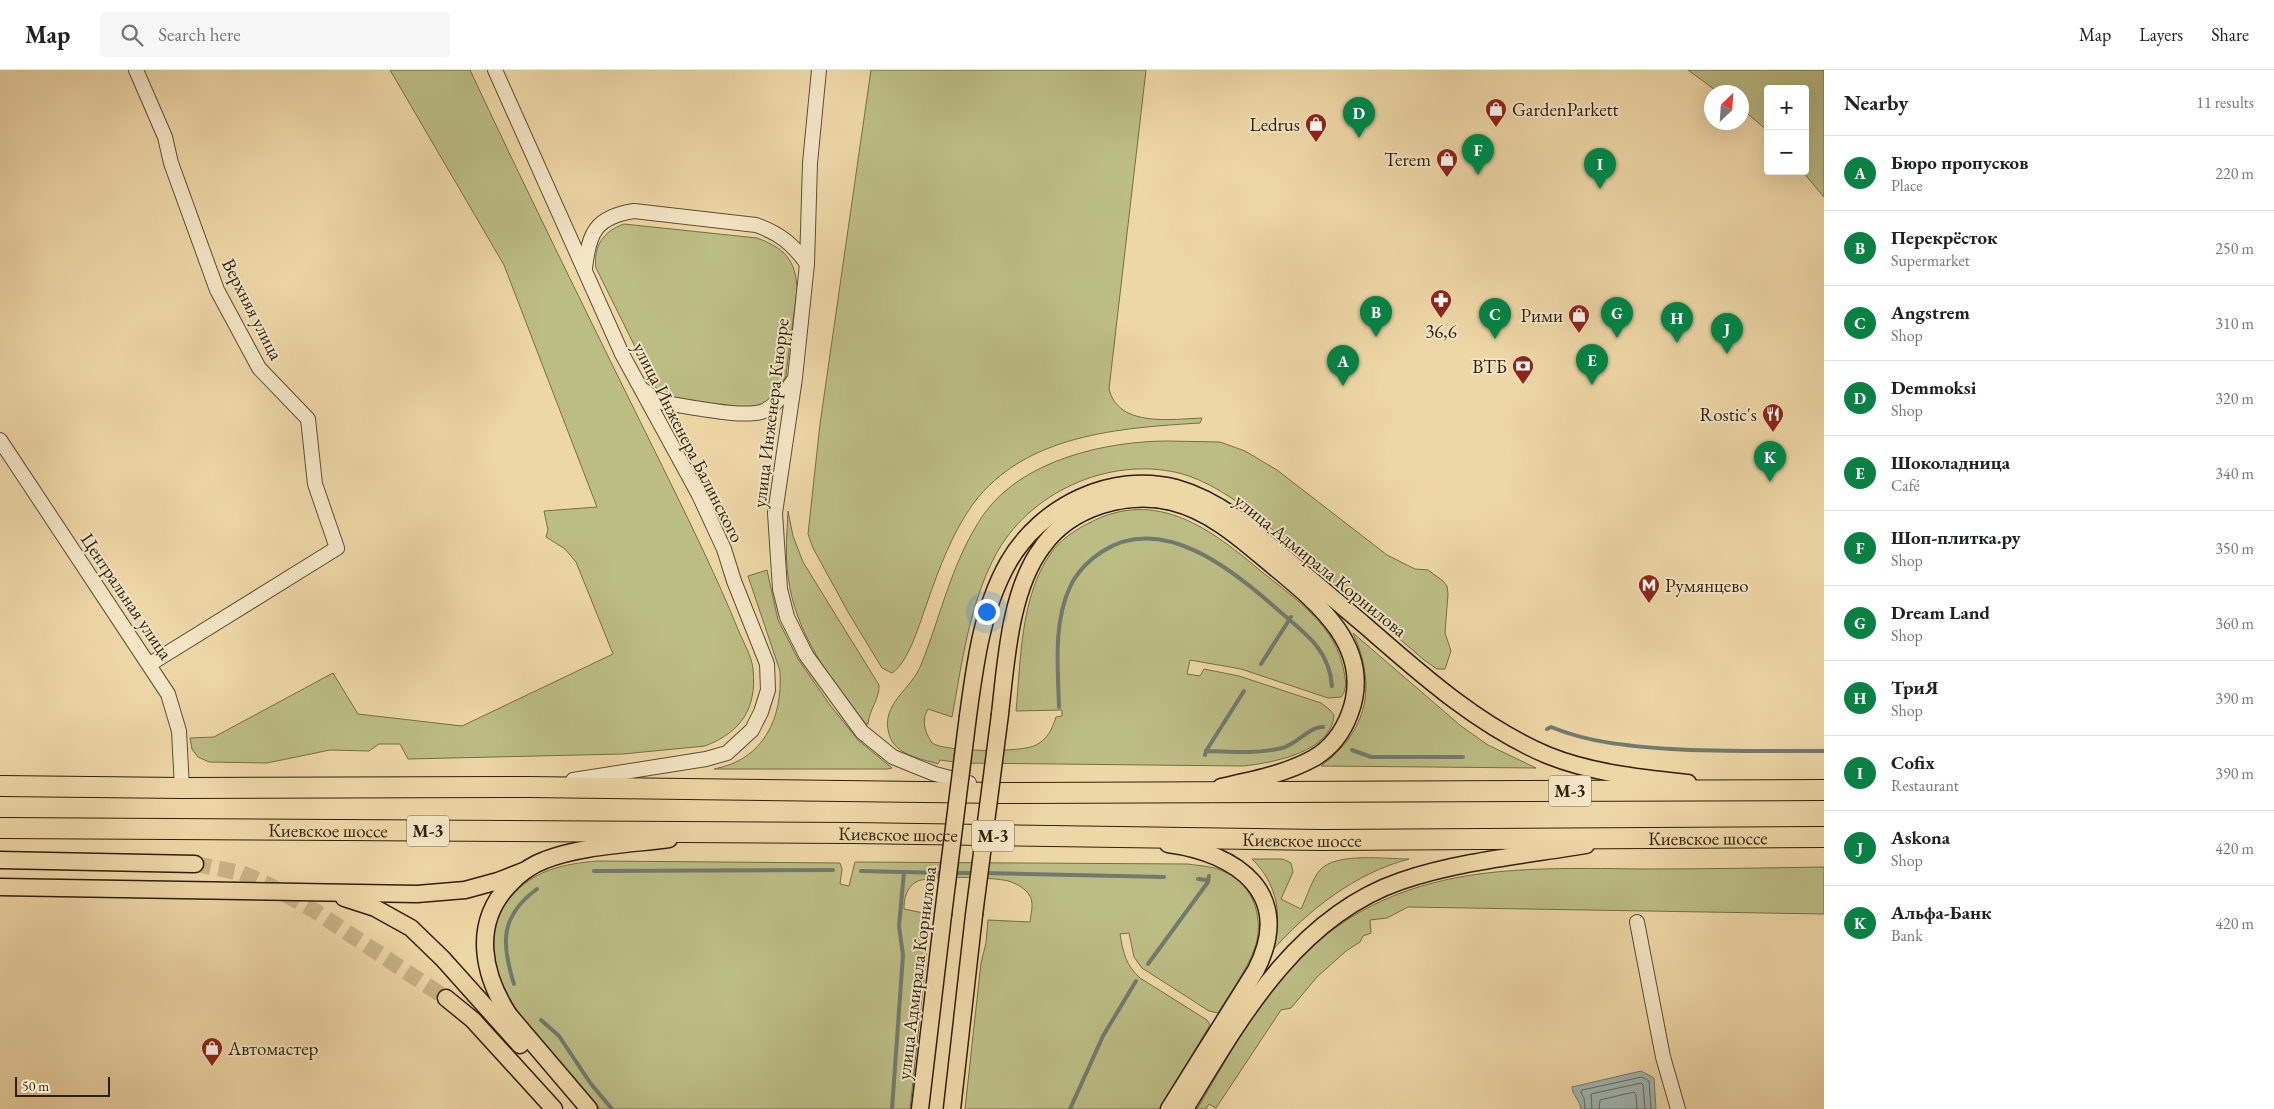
<!DOCTYPE html>
<meta charset="utf-8">
<style>
:root{--surface:#fff;--page:#f6f6f6;--text:#202124;--muted:#757577;--line:#e0e0e0;--accent:#0b8043}
body{margin:0;font-family:"EB Garamond",serif;background:var(--page);color:var(--text)}
.controls{position:absolute;right:15px;top:15px;display:grid;overflow:hidden;border-radius:5px;box-shadow:0 5px 20px #0002}
.controls button{width:45px;height:45px;display:grid;place-items:center;padding:0;border:0;border-bottom:1px solid var(--line);background:var(--surface);color:var(--text);font:25px sans-serif}
.compass{position:absolute;left:1704px;top:15px;width:45px;height:45px;border-radius:50%;background:var(--surface);box-shadow:0 5px 20px #0002;rotate:25deg}
.scale{position:absolute;left:15px;bottom:12px;width:95px;box-sizing:border-box;padding-left:5px;border:2px solid #2e1f08;border-top:0;font-size:14px;line-height:18px;white-space:nowrap;color:#2e1f08;-webkit-text-stroke:4px #f4e5c6;paint-order:stroke}
.you{position:absolute;left:986px;top:541px;width:18px;height:18px;margin:-12px;border:4px solid #fff;border-radius:50%;background:#1a73e8;box-shadow:0 0 0 8px #1a73e833}
.badge{display:grid;place-items:center;width:32px;height:32px;border-radius:50%;background:var(--accent);color:#fff;font-size:16px;font-weight:700}
.pin{position:absolute;translate:-50% -41px;filter:drop-shadow(0 1px 2px #0008)}
.pin::after{content:'';position:absolute;top:26px;width:18px;height:15px;background:inherit;clip-path:polygon(0 0,100% 0,50% 100%)}
.list{margin:0;padding:0;list-style:none}
h2{display:flex;justify-content:space-between;align-items:center;height:65px;margin:0;padding:0 20px;font-size:21px}
h2 small{font-size:16px;font-weight:400;color:var(--muted)}
.list li{display:grid;grid-template-columns:32px 1fr auto;gap:15px;align-items:center;box-sizing:border-box;height:75px;padding:0 20px;border-top:1px solid var(--line)}
.list b{display:block;font-size:19px;white-space:nowrap}
.list p{margin:0;font-size:16px;white-space:nowrap;color:var(--muted)}
.list em{font-size:16px;font-style:normal;color:var(--muted)}
.icon{flex:none;width:28px;height:28px;fill:none;stroke:currentColor;stroke-width:2;stroke-linecap:round;stroke-linejoin:round}
.map{position:relative;flex:none;width:1824px;height:1039px;overflow:hidden}
header{display:flex;align-items:center;gap:30px;box-sizing:border-box;height:70px;padding:0 25px;background:var(--surface);border-bottom:1px solid var(--line)}
header strong{font-size:24px}
nav{display:flex;gap:28px;margin-inline-start:auto;font-size:18px}
.search{width:350px;height:45px;background:var(--page);display:flex;align-items:center;gap:12px;box-sizing:border-box;padding:0 18px;border-radius:5px;color:var(--muted);font-size:19px}
main{display:flex}
aside{flex:1;background:var(--surface)}
.map>svg:first-child{display:block}
.green{fill:#bcbd85;stroke:#756e46}
.water{fill:#a0b6b4;stroke:#727a6f}
.lines{fill:none;stroke-linecap:round;stroke-linejoin:round}
.shore{stroke:#676a5e;stroke-width:1}
.stream{stroke:#727a6f;stroke-width:4}
.major-tunnel{stroke:#c8b287;stroke-width:16;stroke-dasharray:16 8;stroke-linecap:butt}
.minor-casing{stroke:#5e4d30;stroke-width:16}
.major-casing{stroke:#2e1f08;stroke-width:19}
.highway-casing{stroke:#2e1f08;stroke-width:22}
.minor{stroke:#f4e5c6;stroke-width:14}
.major{stroke:#eed7a7;stroke-width:16}
.highway{stroke:#eed7a7;stroke-width:20}
.major-bridge-casing{stroke:#2e1f08;stroke-width:19;stroke-linecap:butt}
.major-bridge{stroke:#eed7a7;stroke-width:16}
.labels{text-anchor:middle;stroke-width:4;stroke-linejoin:round;paint-order:stroke}
.shield{fill:#f4e5c6;stroke:#695a41;stroke-width:1}
.shield-label{font-size:18px;font-weight:bold;fill:#2e1f08}
.poi-label{font-size:19px;fill:#2e1f08;stroke:#f4e5c6;text-anchor:end}
.street-label{font-size:19px;fill:#2e1f08;stroke:#f4e5c6}
</style>
<header>
<strong>Map</strong>
<div class="search"><svg class="icon" aria-label="search" viewBox="0 0 24 24"><circle cx="10" cy="10" r="6"/><path d="M15 15l6 6"/></svg>Search here</div>
<nav><a>Map</a><a>Layers</a><a>Share</a></nav>
</header>
<main>
<div class="map">
<svg width="1824" height="1039" viewBox="0 0 1824 1039">
<rect width="100%" height="100%" fill="#eed7a7"/>
<filter id="stains"><feTurbulence type="fractalNoise" baseFrequency=".004" numOctaves="4"/><feColorMatrix values="0 0 0 0 .2 0 0 0 0 .09 0 0 0 0 .02 0 0 0 .5 -.17"/></filter>
<radialGradient id="worn" r=".72"><stop offset=".6" stop-color="#630" stop-opacity="0"/><stop offset="1" stop-color="#630" stop-opacity=".3"/></radialGradient>
<!-- green -->
<g class="green">
<path d="M 390,0 L 470,0 C 535,139 603,276 671,414 C 694,461 717,508 737,557 C 742,570 752,586 753,599 C 757,639 741,662 705,676 L 623,684 L 408,689 L 400,674 L 379,674 L 369,681 L 330,680 L 267,693 L 209,692 L 198,687 L 192,679 L 190,668 L 214,667 L 333,603 L 358,644 L 462,656 L 613,584 L 576,492 L 565,479 L 546,467 L 548,460 L 544,441 L 597,437 L 504,195 Z"/>
<path d="M 871,0 L 1146,0 L 1109,319 C 1118,358 1173,349 1202,348 L 1200,353 C 1120,358 1025,364 973,434 C 952,463 939,499 927,533 C 920,552 909,592 892,603 L 882,598 L 848,542 L 813,478 L 808,464 L 820,354 Z"/>
<path d="M 1688,0 L 1824,0 L 1824,127 L 1802,101 L 1805,101 L 1805,19 L 1768,19 L 1768,61 L 1742,39 L 1742,22 L 1718,22 Z"/>
<path d="M 624,154 L 757,168 C 784,178 796,189 797,220 L 786,305 C 781,319 775,332 760,337 C 748,341 684,332 671,328 C 665,325 660,322 655,317 L 596,198 C 593,177 603,161 624,154 Z"/>
<path d="M 1168,371 L 1220,372 L 1245,381 L 1277,400 L 1387,485 L 1415,499 L 1428,500 L 1443,511 L 1447,516 L 1448,524 L 1445,563 L 1451,581 L 1445,599 L 1437,599 L 1424,590 L 1252,442 C 1229,426 1206,410 1179,403 C 1108,386 1028,423 995,486 C 969,536 962,593 952,647 L 928,639 C 921,651 925,662 932,673 C 944,682 1022,683 1036,675 C 1048,669 1052,659 1056,647 L 1062,646 L 1062,640 L 1016,641 C 1021,590 1020,527 1051,483 C 1060,470 1075,460 1089,453 C 1157,417 1212,460 1262,502 C 1296,529 1337,557 1344,602 C 1346,611 1347,620 1341,627 L 1328,628 L 1241,599 L 1190,590 L 1187,604 L 1200,606 L 1204,599 L 1239,606 L 1321,633 L 1329,639 L 1334,645 C 1332,682 1272,693 1243,696 L 962,693 L 940,690 L 938,694 C 919,688 895,685 889,664 C 880,634 912,619 921,595 C 941,545 953,488 984,444 C 1022,390 1106,371 1168,371 Z"/>
<path d="M 788,441 L 793,466 L 803,492 L 879,615 C 880,628 869,640 868,654 L 866,654 C 831,610 795,564 788,506 C 785,485 787,463 788,441 Z"/>
<path d="M 767,500 L 778,550 L 798,589 L 830,635 L 858,670 L 892,698 L 888,699 L 714,699 C 763,690 783,649 780,601 L 748,506 Z"/>
<path d="M 1353,563 L 1461,656 L 1488,675 L 1536,698 L 1321,696 C 1368,661 1377,616 1353,563 Z"/>
<path d="M 1252,789 L 1283,789 L 1291,793 L 1293,802 L 1281,829 L 1301,839 C 1307,827 1312,809 1320,800 C 1336,782 1386,789 1409,789 C 1355,803 1307,841 1271,882 C 1284,849 1278,814 1252,789 Z"/>
<path d="M 597,791 L 840,793 L 842,799 L 840,814 L 849,816 L 855,792 L 1188,794 C 1200,796 1214,796 1225,802 C 1255,815 1265,852 1254,880 C 1245,903 1230,923 1218,943 L 1209,941 L 1142,898 L 1134,887 L 1129,863 L 1120,864 C 1123,883 1126,895 1140,908 L 1207,950 L 1210,955 L 1159,1039 L 965,1039 L 981,893 L 986,873 L 988,850 L 1030,852 C 1031,841 1035,832 1028,823 C 1023,817 1015,813 1008,811 C 994,807 926,805 916,812 C 906,818 904,829 904,839 L 928,844 L 926,890 L 910,1039 L 600,1039 C 557,990 453,898 510,828 C 533,800 563,794 597,791 Z"/>
<path d="M 1824,797 L 1824,844 L 1408,837 L 1387,848 L 1370,850 L 1371,863 L 1363,866 L 1360,872 L 1346,881 L 1317,907 L 1291,938 L 1281,940 L 1216,1038 L 1209,1034 L 1206,1039 L 1197,1039 C 1234,977 1269,909 1327,864 C 1420,792 1532,798 1642,799 C 1703,799 1763,798 1824,797 Z"/>
</g>
<!-- water -->
<path class="water" d="M 1641,1001 L 1654,1008 L 1656,1039 L 1581,1039 C 1579,1029 1572,1024 1572,1017 Z"/>
<g class="lines">
<!-- shore -->
<g class="shore">
<path d="M 1585,1039 L 1584,1028 L 1581,1023 L 1582,1020 L 1642,1007 L 1649,1011 L 1651,1039"/>
<path d="M 1592,1039 L 1591,1024 L 1641,1013 L 1643,1015 L 1645,1039"/>
<path d="M 1599,1039 L 1600,1030 L 1634,1022 L 1636,1025 L 1637,1039"/>
</g>
<!-- stream -->
<g class="stream">
<path d="M 1261,594 L 1291,547"/>
<path d="M 1059,637 C 1058,599 1053,553 1070,517 C 1077,502 1089,490 1103,481 C 1163,443 1233,500 1277,539 C 1304,563 1329,578 1332,616"/>
<path d="M 1547,659 L 1551,657 C 1590,673 1629,676 1671,679 C 1722,682 1773,681 1824,681"/>
<path d="M 1352,680 L 1371,687 L 1463,687"/>
<path d="M 1206,681 L 1244,621"/>
<path d="M 1205,685 L 1206,681 C 1231,682 1257,684 1282,678 C 1296,675 1310,656 1323,657"/>
<path d="M 594,801 L 833,800"/>
<path d="M 861,801 L 943,803"/>
<path d="M 953,803 L 976,803"/>
<path d="M 983,803 L 1164,807"/>
<path d="M 1198,809 L 1208,810"/>
<path d="M 1148,894 L 1208,812 L 1209,806"/>
<path d="M 514,914 C 501,873 500,846 537,819"/>
<path d="M 541,950 L 559,966 L 591,1014 L 612,1039"/>
<path d="M 892,1039 L 903,885 L 899,856 L 904,802"/>
<path d="M 1070,1039 L 1103,966 L 1136,911"/>
</g>
<!-- major-tunnel -->
<path class="major-tunnel" d="M 195,794 L 242,803 L 269,815 L 315,841 L 446,928"/>
<!-- minor casing -->
<g class="minor-casing">
<g id="minor">
<path d="M 136,0 L 165,67 L 171,93 L 217,220 L 259,298 L 308,349 L 315,414 L 337,478 L 150,594"/>
<path d="M 495,0 L 622,284 L 699,425 L 724,479 L 734,511 L 767,594 L 768,620 L 761,642 L 752,660 L 727,683 L 706,689 L 573,710"/>
<path d="M 819,0 L 810,93 L 807,194 L 795,308 L 775,443 L 780,519 L 787,547 L 806,585 L 862,662 L 893,687 L 935,704 L 969,713"/>
<path d="M 585,198 C 589,162 596,147 634,141 L 756,155 C 779,163 793,174 807,194"/>
<path d="M 645,321 L 654,329 L 664,333 C 688,336 744,349 764,341 C 777,335 785,322 793,311"/>
<path d="M 0,370 L 168,624 L 179,661 L 182,718"/>
<path d="M 1637,852 L 1663,987 L 1678,1039"/>
</g>
</g>
<!-- major casing -->
<g class="major-casing">
<g id="major">
<path d="M 1000,644 C 1006,591 1010,519 1043,476 C 1071,437 1127,421 1172,432 C 1212,442 1243,471 1273,496 C 1318,533 1374,578 1350,643 C 1343,662 1331,678 1314,688 C 1285,704 1253,710 1221,717"/>
<path d="M 968,646 C 975,594 982,539 1008,493 C 1040,436 1112,401 1176,418 C 1201,425 1223,438 1243,453 C 1285,488 1327,523 1368,558 C 1423,606 1479,656 1547,685 C 1591,703 1641,708 1688,713"/>
<path d="M 1168,774 C 1237,783 1295,824 1256,900 L 1169,1039"/>
<path d="M 0,790 L 195,794"/>
<path d="M 0,817 L 417,824 L 465,820 L 498,811 L 526,800"/>
<path d="M 344,828 L 375,838 L 411,858 L 443,889 L 520,975"/>
<path d="M 446,928 L 473,950 L 554,1039"/>
<path d="M 589,1039 L 509,945 C 483,905 472,855 508,816 C 518,805 531,795 545,790 C 579,776 632,774 669,769"/>
<path d="M 920,1039 L 943,845"/>
<path d="M 952,1039 L 974,845"/>
<path d="M 1185,1039 C 1239,950 1296,847 1401,811 C 1460,791 1525,785 1586,775"/>
</g>
</g>
<!-- highway casing -->
<g class="highway-casing">
<g id="highway">
<path d="M 0,716 L 182,718 L 528,717 L 1003,723 L 1824,720"/>
<path id="s1" d="M 0,758 L 853,763 L 1322,770 L 1824,767"/>
</g>
</g>
<!-- minor -->
<use href="#minor" class="minor"/>
<!-- major -->
<use href="#major" class="major"/>
<!-- highway -->
<use href="#highway" class="highway"/>
<!-- major-bridge casing -->
<g class="major-bridge-casing">
<g id="major-bridge">
<path d="M 943,845 L 968,646"/>
<path d="M 974,845 L 1000,644"/>
</g>
</g>
<!-- major-bridge -->
<use href="#major-bridge" class="major-bridge"/>
</g>
<!-- icons -->
<defs>
<g id="shop-pin" transform="scale(1.125)"><path d="M0 17L-7.5 6A9.5 9.5 0 1 1 7.5 6Z" fill="#8f2418" stroke="#f4e5c6"/><path d="M-5-2.5h2.3a2.7 3.5 0 0 1 5.4 0H5L5.5 6h-11ZM-1.5-2.5h3a1.5 2.3 0 0 0-3 0Z" fill="#fff"/></g>
<g id="pharmacy-pin" transform="scale(1.125)"><path d="M0 17L-7.5 6A9.5 9.5 0 1 1 7.5 6Z" fill="#8f2418" stroke="#f4e5c6"/><path d="M-2-6h4v4h4v4h-4v4h-4v-4h-4v-4h4Z" fill="#fff"/></g>
<g id="bank-pin" transform="scale(1.125)"><path d="M0 17L-7.5 6A9.5 9.5 0 1 1 7.5 6Z" fill="#8f2418" stroke="#f4e5c6"/><path d="M-6-4H6V4H-6ZM0-2.3a2.3 2.3 0 1 0 0 4.6a2.3 2.3 0 1 0 0-4.6Z" fill="#fff"/></g>
<g id="restaurant-pin" transform="scale(1.125)"><path d="M0 17L-7.5 6A9.5 9.5 0 1 1 7.5 6Z" fill="#8f2418" stroke="#f4e5c6"/><path d="M-5-6h1v4h1v-4h1v4h1v-4h1v5L-1.5 .5V6h-2V.5L-5-1ZM5-6V6H3V1.5H1.5Q1.5-4 5-6Z" fill="#fff"/></g>
<g id="metro-pin" transform="scale(1.125)"><path d="M0 17L-7.5 6A9.5 9.5 0 1 1 7.5 6Z" fill="#8f2418" stroke="#f4e5c6"/><path d="M-5.5 5V-5H-3L0 0L3-5H5.5V5H3V-.5L0 4L-3-.5V5Z" fill="#fff"/></g>
</defs>
<g fill-rule="evenodd">
<use href="#shop-pin" x="1496" y="39"/>
<use href="#shop-pin" x="1316" y="54"/>
<use href="#shop-pin" x="1447" y="89"/>
<use href="#pharmacy-pin" x="1441" y="230"/>
<use href="#shop-pin" x="1579" y="245"/>
<use href="#bank-pin" x="1523" y="296"/>
<use href="#restaurant-pin" x="1773" y="344"/>
<use href="#metro-pin" x="1649" y="515"/>
<use href="#shop-pin" x="212" y="978"/>
</g>
<g class="labels">
<!-- shield labels -->
<g class="shield">
<rect x="1549" y="705.5" width="42" height="31" rx="4"/>
<rect x="407" y="745.5" width="42" height="31" rx="4"/>
<rect x="972" y="750.5" width="42" height="31" rx="4"/>
</g>
<g class="shield-label">
<text x="1570" y="727">М-3</text>
<text x="428" y="767">М-3</text>
<text x="993" y="772">М-3</text>
</g>
<!-- poi labels -->
<g class="poi-label">
<text x="1512" y="46" text-anchor="start">GardenParkett</text>
<text x="1300" y="61">Ledrus</text>
<text x="1431" y="96">Terem</text>
<text x="1563" y="252">Рими</text>
<text x="1441" y="268" text-anchor="middle">36,6</text>
<text x="1507" y="303">ВТБ</text>
<text x="1757" y="351">Rostic's</text>
<text x="1665" y="522" text-anchor="start">Румянцево</text>
<text x="228" y="985" text-anchor="start">Автомастер</text>
</g>
<!-- street labels -->
<g class="street-label">
<text transform="translate(253 239) rotate(63)" y="7">Верхняя улица</text>
<text transform="translate(770 343) rotate(-83)" y="7">улица Инженера Кнорре</text>
<text transform="translate(689 372) rotate(63)" y="7">улица Инженера Балинского</text>
<text transform="translate(1321 495) rotate(39)" y="7">улица Адмирала Корнилова</text>
<text transform="translate(127 526) rotate(56)" y="7">Центральная улица</text>
<text dy="7" stroke="none"><textPath href="#s1" startOffset="328">Киевское шоссе</textPath></text>
<text dy="7" stroke="none"><textPath href="#s1" startOffset="898">Киевское шоссе</textPath></text>
<text dy="7" stroke="none"><textPath href="#s1" startOffset="1708">Киевское шоссе</textPath></text>
<text dy="7" stroke="none"><textPath href="#s1" startOffset="1302">Киевское шоссе</textPath></text>
<text transform="translate(916 903) rotate(-83)" y="7">улица Адмирала Корнилова</text>
</g>
</g>
<rect width="100%" height="100%" filter="url(#stains)"/>
<rect width="100%" height="100%" fill="url(#worn)"/>
</svg>
<div class="controls">
<button>+</button>
<button>−</button>
</div>
<svg class="compass" viewBox="-18 -18 36 36"><path d="M0-13l5 13h-10z" fill="#e53935"/><path d="M0 13l5-13h-10z" fill="#757577"/></svg>
<div class="scale">50 m</div>
<div class="you"></div>
<div class="pin badge" style="left:1343px;top:316px">A</div>
<div class="pin badge" style="left:1376px;top:267px">B</div>
<div class="pin badge" style="left:1495px;top:269px">C</div>
<div class="pin badge" style="left:1359px;top:68px">D</div>
<div class="pin badge" style="left:1592px;top:315px">E</div>
<div class="pin badge" style="left:1478px;top:105px">F</div>
<div class="pin badge" style="left:1617px;top:268px">G</div>
<div class="pin badge" style="left:1677px;top:273px">H</div>
<div class="pin badge" style="left:1600px;top:119px">I</div>
<div class="pin badge" style="left:1727px;top:284px">J</div>
<div class="pin badge" style="left:1770px;top:412px">K</div>
</div>
<aside>
<h2>Nearby<small>11 results</small></h2>
<ul class="list">
<li><span class="badge">A</span><div><b>Бюро пропусков</b><p>Place</p></div><em>220 m</em></li>
<li><span class="badge">B</span><div><b>Перекрёсток</b><p>Supermarket</p></div><em>250 m</em></li>
<li><span class="badge">C</span><div><b>Angstrem</b><p>Shop</p></div><em>310 m</em></li>
<li><span class="badge">D</span><div><b>Demmoksi</b><p>Shop</p></div><em>320 m</em></li>
<li><span class="badge">E</span><div><b>Шоколадница</b><p>Café</p></div><em>340 m</em></li>
<li><span class="badge">F</span><div><b>Шоп-плитка.ру</b><p>Shop</p></div><em>350 m</em></li>
<li><span class="badge">G</span><div><b>Dream Land</b><p>Shop</p></div><em>360 m</em></li>
<li><span class="badge">H</span><div><b>ТриЯ</b><p>Shop</p></div><em>390 m</em></li>
<li><span class="badge">I</span><div><b>Cofix</b><p>Restaurant</p></div><em>390 m</em></li>
<li><span class="badge">J</span><div><b>Askona</b><p>Shop</p></div><em>420 m</em></li>
<li><span class="badge">K</span><div><b>Альфа-Банк</b><p>Bank</p></div><em>420 m</em></li>
</ul>
</aside>
</main>
